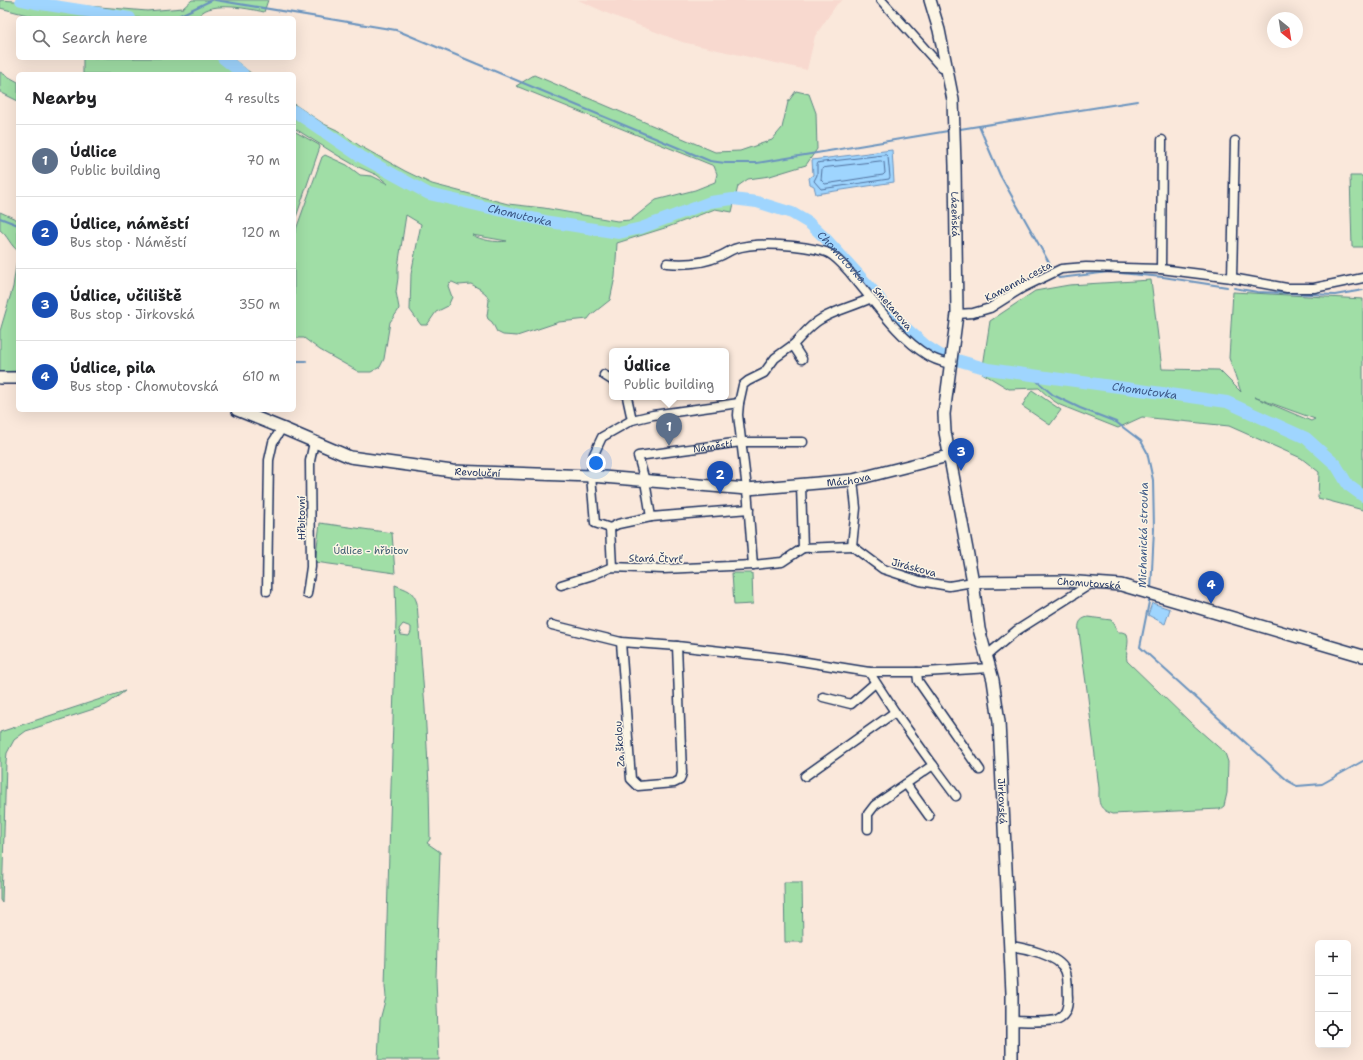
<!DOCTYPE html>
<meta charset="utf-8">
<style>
:root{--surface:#fff;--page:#f2f2f2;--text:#202124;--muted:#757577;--line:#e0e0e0;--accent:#1f6fb2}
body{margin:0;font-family:"Shantell Sans",sans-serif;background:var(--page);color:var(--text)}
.controls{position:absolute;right:12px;bottom:12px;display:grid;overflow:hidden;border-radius:6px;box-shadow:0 4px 16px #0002}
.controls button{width:36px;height:36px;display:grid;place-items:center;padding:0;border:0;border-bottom:1px solid var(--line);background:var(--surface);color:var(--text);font:20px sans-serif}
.compass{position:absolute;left:1267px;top:12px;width:36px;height:36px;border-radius:50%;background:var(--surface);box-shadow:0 4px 16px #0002;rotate:150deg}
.you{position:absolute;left:596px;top:463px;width:14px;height:14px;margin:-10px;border:3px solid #fff;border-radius:50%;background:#1a73e8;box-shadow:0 0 0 6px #1a73e833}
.badge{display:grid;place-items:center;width:26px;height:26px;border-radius:50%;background:var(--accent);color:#fff;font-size:13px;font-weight:700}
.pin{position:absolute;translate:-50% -33px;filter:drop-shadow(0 1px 2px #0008)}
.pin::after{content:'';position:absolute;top:21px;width:14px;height:12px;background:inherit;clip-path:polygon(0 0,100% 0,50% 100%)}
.popup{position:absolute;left:609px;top:348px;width:120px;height:52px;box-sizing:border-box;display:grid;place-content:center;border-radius:6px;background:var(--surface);filter:drop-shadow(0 1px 3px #0005);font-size:13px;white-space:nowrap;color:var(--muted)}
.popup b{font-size:15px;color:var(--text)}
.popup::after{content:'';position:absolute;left:50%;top:100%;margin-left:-8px;border:8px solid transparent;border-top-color:var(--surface)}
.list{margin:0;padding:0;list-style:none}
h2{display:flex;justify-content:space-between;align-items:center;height:52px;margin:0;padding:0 16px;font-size:17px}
h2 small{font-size:13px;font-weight:400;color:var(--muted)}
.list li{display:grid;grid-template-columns:26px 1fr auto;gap:12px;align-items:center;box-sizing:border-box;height:72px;padding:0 16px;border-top:1px solid var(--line)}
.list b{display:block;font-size:15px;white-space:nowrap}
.list p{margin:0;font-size:13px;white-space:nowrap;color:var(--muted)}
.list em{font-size:13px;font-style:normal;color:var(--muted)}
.icon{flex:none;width:22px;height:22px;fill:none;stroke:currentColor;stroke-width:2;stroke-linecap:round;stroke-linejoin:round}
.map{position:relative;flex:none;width:1363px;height:1060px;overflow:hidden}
.search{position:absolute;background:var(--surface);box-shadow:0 4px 16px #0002;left:16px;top:16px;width:280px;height:44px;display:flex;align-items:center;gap:10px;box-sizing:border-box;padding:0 14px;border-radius:6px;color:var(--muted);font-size:15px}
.panel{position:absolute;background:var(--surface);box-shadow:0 4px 16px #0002;left:16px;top:72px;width:280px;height:340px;border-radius:6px}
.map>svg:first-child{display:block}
.built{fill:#f8d9cf}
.green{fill:#a0dea6;stroke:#5e8682;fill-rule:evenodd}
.water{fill:#9fd5fe;stroke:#6a93be}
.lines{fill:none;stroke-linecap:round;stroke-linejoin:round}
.shore{stroke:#50719e;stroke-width:1}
.stream{stroke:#6a93be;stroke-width:2}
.river{stroke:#9fd5fe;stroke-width:12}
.street-casing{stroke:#1b2f5e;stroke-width:11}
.secondary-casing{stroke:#1b2f5e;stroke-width:14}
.street{stroke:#fcf5e5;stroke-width:8}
.secondary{stroke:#fcf5e5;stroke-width:11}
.labels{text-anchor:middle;stroke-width:3;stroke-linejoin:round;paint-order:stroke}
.street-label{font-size:10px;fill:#1b2f5e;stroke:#fcf5e5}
.park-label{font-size:10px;fill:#3c5b70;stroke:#fcf5e5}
.water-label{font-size:11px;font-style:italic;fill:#3c5886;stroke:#fcf5e5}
</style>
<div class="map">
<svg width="1363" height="1060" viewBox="0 0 1363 1060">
<rect width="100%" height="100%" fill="#fae8db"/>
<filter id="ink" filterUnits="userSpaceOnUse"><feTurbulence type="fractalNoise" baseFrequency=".025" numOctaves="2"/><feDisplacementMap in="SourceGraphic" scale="8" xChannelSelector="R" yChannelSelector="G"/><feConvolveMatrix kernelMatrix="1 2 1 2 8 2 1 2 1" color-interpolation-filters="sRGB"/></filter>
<g filter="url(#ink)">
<!-- built -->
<path class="built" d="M 578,0 L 843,0 L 837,4 L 815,36 L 807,70 L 682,42 L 609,14 Z"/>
<!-- green -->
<g class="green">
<path d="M 0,0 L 100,7 L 147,11 L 183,8 L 192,0 L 268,0 L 264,12 C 246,8 205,0 198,18 L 39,18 L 0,8 Z"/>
<path d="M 83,58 L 232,58 L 252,74 L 83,74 Z"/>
<path d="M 0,72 L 18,82 L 18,101 L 0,92 Z"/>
<path d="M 534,75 L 715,152 L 740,151 L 772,140 L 782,128 L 788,102 L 796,91 L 809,94 L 816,113 L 817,149 L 806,165 L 770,176 L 748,179 L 738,186 L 732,212 L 715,209 L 668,227 L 617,243 L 615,277 L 610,300 L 591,315 L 588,319 L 559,322 L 517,336 L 503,335 L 497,332 L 492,322 L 488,319 L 487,316 L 489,300 L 486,294 L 480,289 L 471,284 L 459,285 L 452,282 L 449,283 L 448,286 L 452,297 L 448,306 L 436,312 L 427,325 L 421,325 L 410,310 L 411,274 L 421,224 L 406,215 L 398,267 L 398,278 L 396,292 L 399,308 L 398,311 L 390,322 L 384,359 L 380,367 L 371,372 L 359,372 L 320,350 L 304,338 L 294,338 L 294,235 L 322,157 L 325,155 L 347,165 L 360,175 L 372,176 L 388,184 L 377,175 L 356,166 L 337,155 L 294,128 L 294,104 L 324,124 L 337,130 L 360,146 L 405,171 L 432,184 L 508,204 L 544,208 L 617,221 L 631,220 L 656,200 L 695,190 L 715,182 L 717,174 L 714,166 L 516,86 ZM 472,235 L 507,241 C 496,243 481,240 472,235 Z"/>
<path d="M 294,131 L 319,145 L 320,147 L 294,223 Z"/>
<path d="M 1350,176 L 1363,176 L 1363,247 L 1352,247 Z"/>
<path d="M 0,212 L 18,220 L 18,371 L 0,372 L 0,331 L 13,287 L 18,251 C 10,245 8,236 0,230 Z"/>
<path d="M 1151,280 L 1162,369 L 1219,370 L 1241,392 L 1229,358 L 1233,292 L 1363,299 L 1363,510 L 1318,498 L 1319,472 L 1301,458 L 1229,426 L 1142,417 L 1118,428 L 1060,405 L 1051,399 L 1039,388 L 1009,389 L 982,373 L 990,321 L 1035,291 L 1069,285 ZM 1254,397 L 1315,419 L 1311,421 Z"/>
<path d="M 1032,390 L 1061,410 L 1050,425 L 1022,406 Z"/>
<path d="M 320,523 L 392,533 L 395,573 L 315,562 Z"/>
<path d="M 732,573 L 752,573 L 753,604 L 734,605 Z"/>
<path d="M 395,585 C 407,590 413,590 417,603 L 425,708 L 429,786 L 430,839 L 427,843 L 440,852 L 436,977 L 439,1060 L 378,1060 L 380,1020 L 386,997 L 385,986 L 396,621 ZM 403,624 L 411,627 L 411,632 L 409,636 L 401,635 L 399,629 Z"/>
<path d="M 1088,617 L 1111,620 L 1115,625 L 1117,632 L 1122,632 L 1127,634 C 1130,643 1125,652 1127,661 L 1191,723 L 1225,753 L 1228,762 L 1227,793 L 1224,806 L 1220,809 L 1112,814 C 1097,808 1099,802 1099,788 L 1087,690 L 1079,632 C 1078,624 1079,619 1088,617 Z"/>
<path d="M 125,691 L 106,705 L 26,731 L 14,740 L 7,753 L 6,762 L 2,903 L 0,900 L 0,732 Z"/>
<path d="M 784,882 L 802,882 L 803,942 L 785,942 Z"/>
</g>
<!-- water -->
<g class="water">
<path d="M 892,150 L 894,182 L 816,194 L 814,186 L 810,184 L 809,178 L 813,175 L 812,160 Z"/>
<path d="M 1152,603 L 1170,609 L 1165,624 L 1148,615 Z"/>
</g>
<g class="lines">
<!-- shore -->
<g class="shore">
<path d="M 886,155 L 888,157 L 890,177 L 889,179 L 821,189 L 814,181 L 817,175 L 817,165 L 818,163 Z"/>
<path d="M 881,161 L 884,162 L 885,173 L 883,175 L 825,184 L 821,180 L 822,169 L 823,168 Z"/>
</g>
<!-- stream -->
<g class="stream">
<path d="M 215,0 L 396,30 L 710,161 L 725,163 L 757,163 L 948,131"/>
<path d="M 174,18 L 212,0"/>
<path d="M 979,126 L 1137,101"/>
<path d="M 960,129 L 979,126 L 1000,175 L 1052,268"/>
<path d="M 0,218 L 18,225"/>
<path d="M 1058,277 L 1059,278 L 1109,272 L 1163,277 L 1227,287"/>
<path d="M 1234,288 L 1257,292 L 1335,295 L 1363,290"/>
<path d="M 294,361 L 306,361"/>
<path d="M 1030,375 L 1053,395 L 1080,408 L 1116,422 L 1141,441 L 1147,452 L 1153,480 L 1154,529 L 1151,591"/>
<path d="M 1150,597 L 1140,647 L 1288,781 L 1297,786 L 1322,784 L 1363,761"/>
</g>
<!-- river -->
<g class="river">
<path d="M 21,0 L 35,3 L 130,18"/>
<path d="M 223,58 L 243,74"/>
<path id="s1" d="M 294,111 L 358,155 L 429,194 L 550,222 L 619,233 L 641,228 L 710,202 L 733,199 L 757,202 L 792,213 L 809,223 L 826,239 L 876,294 L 890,314 L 926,346 L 940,355 L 988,369 L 1227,402 L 1306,438 L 1336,465 L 1348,485 L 1363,496"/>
</g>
<!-- street casing -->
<g class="street-casing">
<g id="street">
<path d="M 881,0 L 942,68 L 947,69"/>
<path d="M 667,263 C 685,265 704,263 720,256 C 725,254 729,251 734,249 C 757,241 803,245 826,252 C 835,255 849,271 855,279 C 876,304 899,338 927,355 C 934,360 942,362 950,364"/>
<path d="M 1161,269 L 1162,140"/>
<path d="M 1232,278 L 1235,141"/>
<path d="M 957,314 L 973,313 L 990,308 L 1022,288 L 1061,269 L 1086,267 L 1161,269 L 1232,278 L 1287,288 L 1314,288 L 1363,278"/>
<path d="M 793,345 C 802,336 810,325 821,319 C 836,310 855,306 871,298"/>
<path d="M 802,359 L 793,345 L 775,358 L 764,373 L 748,381 L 743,385 L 739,403 L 738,415 L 747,489 L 753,565 L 782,562 L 803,548"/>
<path d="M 604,375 L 612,380"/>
<path d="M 627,397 L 632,420"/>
<path d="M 801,485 L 803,548"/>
<path id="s2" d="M 749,509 L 651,517 L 645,481 L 638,456 L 741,442 L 803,442"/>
<path d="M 610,528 L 618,524 L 651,517"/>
<path d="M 852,546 L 883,569 L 920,581 L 949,586 L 973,582"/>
<path d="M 852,546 L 856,508 L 853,480"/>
<path d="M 803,548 L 852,546"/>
<path d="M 612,567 L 610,528 L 595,523 L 591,476 L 594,454 L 602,437 L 632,420 L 653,415 L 739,403"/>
<path d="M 561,585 L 593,575 L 612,567 L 663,569 L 753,565"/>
<path d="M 267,591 L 269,460 L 273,442 L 282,428"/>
<path d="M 307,594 L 311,567 L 310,461 L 314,442"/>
<path d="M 552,625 L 621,642 L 677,646 L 782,658 L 869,672 L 925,672 L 990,668"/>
<path d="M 621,642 L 631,779 L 638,786 L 674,783 L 680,780 L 682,773 L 677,646"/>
<path d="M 986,656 L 1016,631 L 1092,583"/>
<path d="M 917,672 L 918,681 L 980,770"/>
<path d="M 823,697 L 851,704 L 875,683"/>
<path d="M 933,765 L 956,796"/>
<path d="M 805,776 L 895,712"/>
<path d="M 906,784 L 929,816"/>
<path d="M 868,829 L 868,814 L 875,805 L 933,765 L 895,712 L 869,672"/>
<path d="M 1010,946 C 1025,948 1058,955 1065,970 C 1069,978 1067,989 1068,998 C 1068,1006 1067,1015 1058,1019 C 1050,1023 1023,1021 1012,1021"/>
</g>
</g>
<!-- secondary casing -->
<g class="secondary-casing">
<g id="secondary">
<path id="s3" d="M 930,0 L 939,30 L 953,100 L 955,166 L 957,314 L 944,414 L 945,432 L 973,582 L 979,629 L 993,680 L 999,722 L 1012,993 L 1012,1060"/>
<path d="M 0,378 L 18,378"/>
<path id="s4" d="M 237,410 L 282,428 L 350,457 L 452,471 L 591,476 L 747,489 L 853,480 L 948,456"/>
<path id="s5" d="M 973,582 L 1064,581 L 1121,585 L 1363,656"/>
</g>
</g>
<!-- street -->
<use href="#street" class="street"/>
<!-- secondary -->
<use href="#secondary" class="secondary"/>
</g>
</g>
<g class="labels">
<!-- street labels -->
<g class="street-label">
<text dy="4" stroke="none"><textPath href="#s3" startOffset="217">Lázeňská</textPath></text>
<text transform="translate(1018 281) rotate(-28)" y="4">Kamenná cesta</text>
<text transform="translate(893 308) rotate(49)" y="4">Smetanova</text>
<text dy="4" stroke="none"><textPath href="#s2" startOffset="236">Náměstí</textPath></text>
<text dy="4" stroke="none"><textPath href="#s4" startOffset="251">Revoluční</textPath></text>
<text dy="4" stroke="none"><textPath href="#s4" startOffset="623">Máchova</textPath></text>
<text transform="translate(301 518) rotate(-90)" y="4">Hřbitovní</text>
<text transform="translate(656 558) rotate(1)" y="4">Stará Čtvrť</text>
<text transform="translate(914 567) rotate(15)" y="4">Jiráskova</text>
<text dy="4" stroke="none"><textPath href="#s5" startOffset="116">Chomutovská</textPath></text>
<text transform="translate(619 744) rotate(-94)" y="4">Za školou</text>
<text dy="4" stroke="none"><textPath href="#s3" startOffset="810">Jirkovská</textPath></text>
</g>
<!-- park labels -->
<g class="park-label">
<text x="371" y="554">Údlice - hřbitov</text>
</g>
<!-- water labels -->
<g class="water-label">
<text dy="4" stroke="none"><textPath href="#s1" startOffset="252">Chomutovka</textPath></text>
<text dy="4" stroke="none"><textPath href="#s1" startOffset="600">Chomutovka</textPath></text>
<text dy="4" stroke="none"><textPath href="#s1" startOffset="948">Chomutovka</textPath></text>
<text transform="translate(1143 535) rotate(-89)" y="4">Michanická strouha</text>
</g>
</g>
</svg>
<div class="controls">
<button>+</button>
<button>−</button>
<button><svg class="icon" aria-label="locate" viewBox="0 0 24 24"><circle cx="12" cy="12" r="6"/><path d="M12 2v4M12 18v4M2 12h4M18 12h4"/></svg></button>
</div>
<svg class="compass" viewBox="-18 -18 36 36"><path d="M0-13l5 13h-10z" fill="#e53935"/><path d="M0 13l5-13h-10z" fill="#757577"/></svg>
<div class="you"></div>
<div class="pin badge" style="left:669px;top:446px;background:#5c6f8a">1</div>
<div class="popup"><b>Údlice</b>Public building</div>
<div class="pin badge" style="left:720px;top:494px;background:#1a4fb4">2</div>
<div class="pin badge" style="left:961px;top:471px;background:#1a4fb4">3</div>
<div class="pin badge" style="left:1211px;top:604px;background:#1a4fb4">4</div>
<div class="search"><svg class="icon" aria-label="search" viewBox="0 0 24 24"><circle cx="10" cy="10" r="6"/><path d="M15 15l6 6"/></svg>Search here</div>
<section class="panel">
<h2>Nearby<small>4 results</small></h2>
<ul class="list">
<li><span class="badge" style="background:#5c6f8a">1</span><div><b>Údlice</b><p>Public building</p></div><em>70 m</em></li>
<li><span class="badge" style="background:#1a4fb4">2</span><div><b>Údlice, náměstí</b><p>Bus stop · Náměstí</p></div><em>120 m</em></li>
<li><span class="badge" style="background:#1a4fb4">3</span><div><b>Údlice, učiliště</b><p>Bus stop · Jirkovská</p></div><em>350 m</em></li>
<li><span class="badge" style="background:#1a4fb4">4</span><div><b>Údlice, pila</b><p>Bus stop · Chomutovská</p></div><em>610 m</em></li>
</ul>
</section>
</div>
